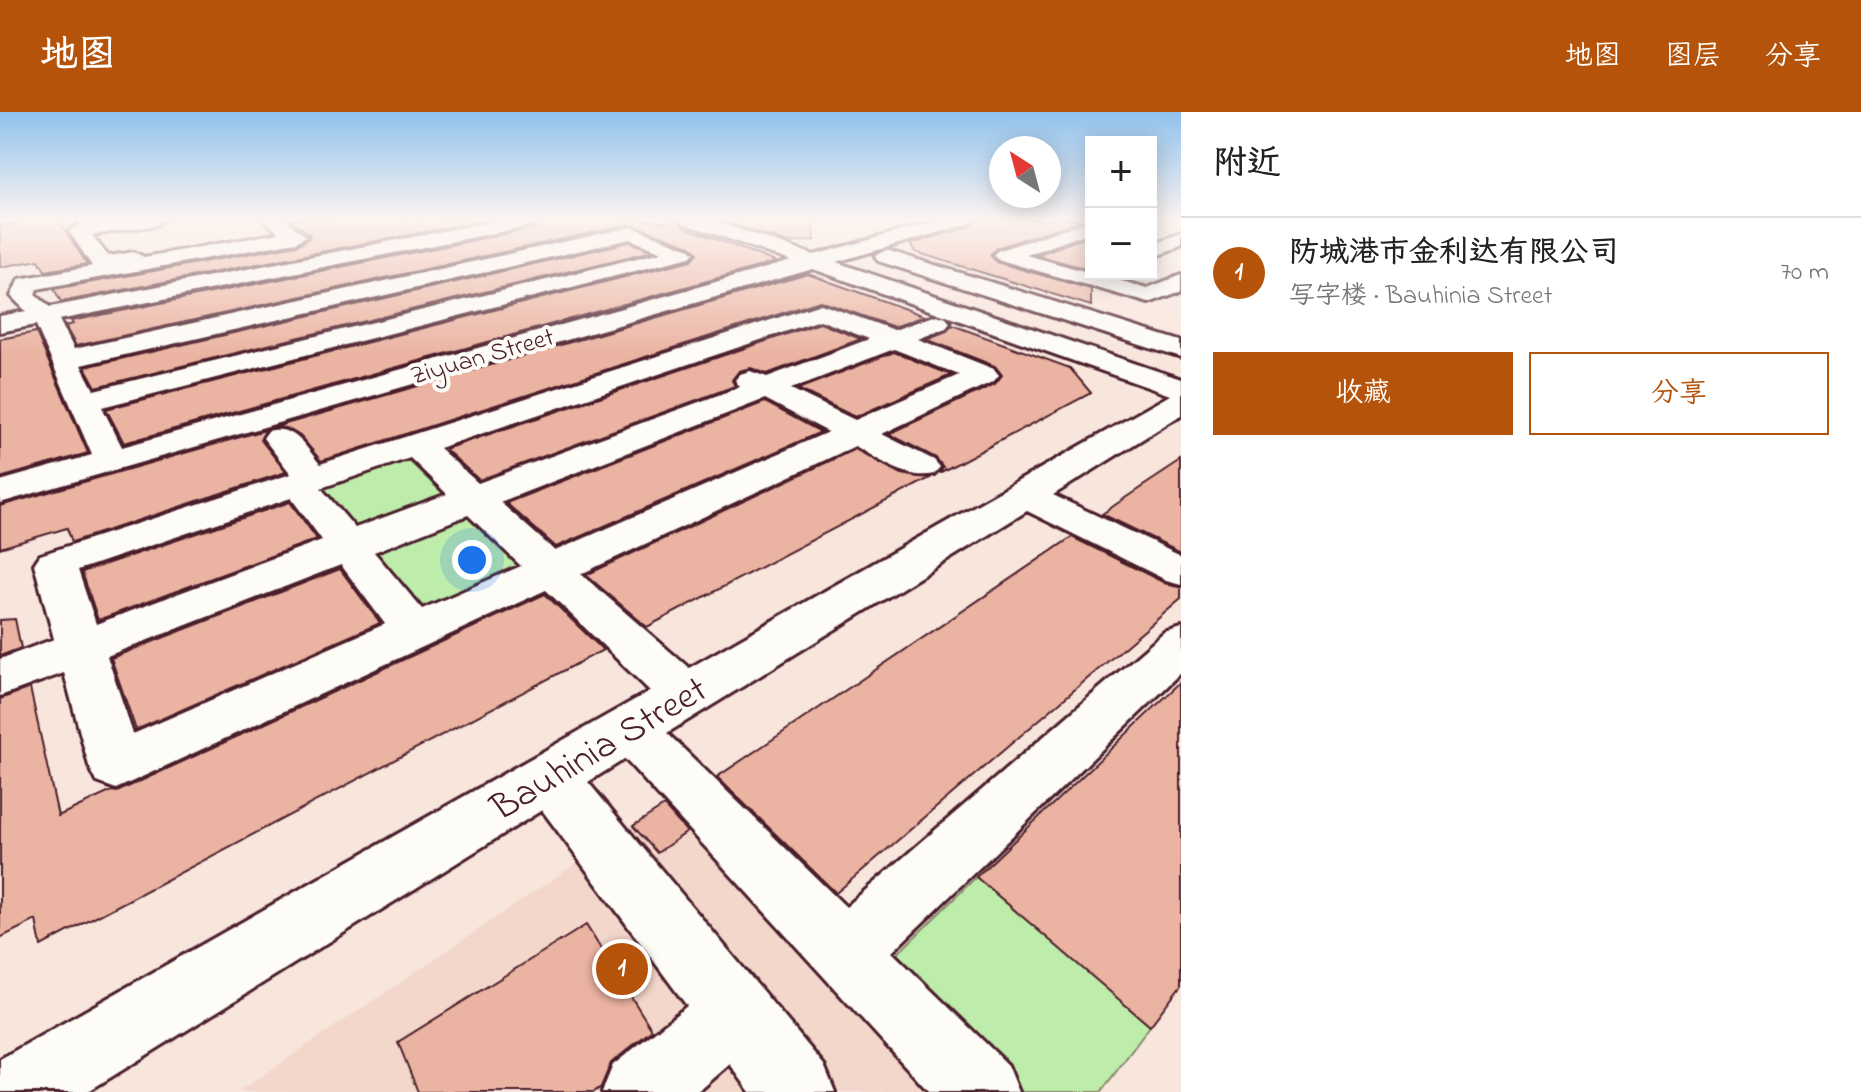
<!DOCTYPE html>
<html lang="zh">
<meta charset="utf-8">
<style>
:root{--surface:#fff;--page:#f2f2f2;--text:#222;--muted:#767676;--line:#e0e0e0;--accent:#b45309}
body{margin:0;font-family:"Indie Flower","LXGW WenKai TC",sans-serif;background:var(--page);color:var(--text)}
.controls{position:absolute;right:24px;top:24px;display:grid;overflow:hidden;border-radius:0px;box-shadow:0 4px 20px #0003}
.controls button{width:72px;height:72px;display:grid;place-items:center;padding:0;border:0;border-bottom:2px solid var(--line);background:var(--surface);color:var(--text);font:40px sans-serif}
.compass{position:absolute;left:989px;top:24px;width:72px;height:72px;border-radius:50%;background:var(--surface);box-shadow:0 4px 20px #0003;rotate:324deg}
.you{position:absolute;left:472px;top:448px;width:28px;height:28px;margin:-20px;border:6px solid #fff;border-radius:50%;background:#1a73e8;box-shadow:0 0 0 12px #1a73e833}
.badge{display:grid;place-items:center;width:52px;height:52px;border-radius:50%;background:var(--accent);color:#fff;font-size:26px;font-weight:700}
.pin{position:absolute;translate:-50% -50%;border:4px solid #fff;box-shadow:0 2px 8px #0006}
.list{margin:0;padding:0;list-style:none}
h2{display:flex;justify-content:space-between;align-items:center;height:104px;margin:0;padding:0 32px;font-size:34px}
h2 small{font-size:26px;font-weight:400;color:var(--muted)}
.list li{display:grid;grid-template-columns:52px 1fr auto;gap:24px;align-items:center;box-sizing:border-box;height:112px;padding:0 32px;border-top:2px solid var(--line)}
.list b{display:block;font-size:30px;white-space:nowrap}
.list p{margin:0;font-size:26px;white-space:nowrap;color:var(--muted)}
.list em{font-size:26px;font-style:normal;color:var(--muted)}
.actions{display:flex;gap:16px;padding:24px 32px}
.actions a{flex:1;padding:18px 0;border:2px solid var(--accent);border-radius:0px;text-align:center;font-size:28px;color:var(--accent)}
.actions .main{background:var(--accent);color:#fff}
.map{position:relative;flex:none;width:1181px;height:980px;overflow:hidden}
header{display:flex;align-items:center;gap:48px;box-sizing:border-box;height:112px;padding:0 40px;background:var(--accent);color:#fff}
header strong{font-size:38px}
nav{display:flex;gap:44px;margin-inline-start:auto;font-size:28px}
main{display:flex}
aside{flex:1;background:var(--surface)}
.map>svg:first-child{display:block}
.built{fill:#f4d7cb}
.green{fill:#beecaa;stroke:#84866a;stroke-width:2}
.building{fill:#ebb3a1;stroke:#4a1f2b;stroke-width:2}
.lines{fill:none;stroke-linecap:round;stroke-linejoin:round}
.minor-tunnel{stroke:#d5beb9;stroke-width:21;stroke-dasharray:21 11;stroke-linecap:butt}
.minor-casing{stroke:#4a1f2b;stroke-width:6}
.minor{fill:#fdfcf7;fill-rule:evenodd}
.labels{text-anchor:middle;stroke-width:8;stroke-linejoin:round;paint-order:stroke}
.far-street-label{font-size:26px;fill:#4a1f2b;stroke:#fdfcf7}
.near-street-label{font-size:38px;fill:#4a1f2b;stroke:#fdfcf7}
</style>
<header>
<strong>地图</strong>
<nav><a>地图</a><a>图层</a><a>分享</a></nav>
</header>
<main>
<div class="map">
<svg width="1181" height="980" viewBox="0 0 1181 980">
<rect width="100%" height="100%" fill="#f8e6dd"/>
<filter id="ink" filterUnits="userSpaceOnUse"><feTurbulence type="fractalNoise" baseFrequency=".0125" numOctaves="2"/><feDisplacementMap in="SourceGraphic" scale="16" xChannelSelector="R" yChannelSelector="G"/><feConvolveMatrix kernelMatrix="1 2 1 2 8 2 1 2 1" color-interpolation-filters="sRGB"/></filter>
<g filter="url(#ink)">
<!-- built -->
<path class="built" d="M 669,690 L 939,980 L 238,980 L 603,733 Z"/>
<!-- green -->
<g class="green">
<path d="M 406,346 L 522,456 L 417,503 L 315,378 Z"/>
<path d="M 976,765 L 1150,914 L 1101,980 L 1021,980 L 890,849 Z"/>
</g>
<!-- building -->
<g class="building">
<path d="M 28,107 L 58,107 L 87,152 L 45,159 L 39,148 L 0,155 L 0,116 Z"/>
<path d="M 289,107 L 491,107 L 61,190 L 54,177 L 297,133 L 308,127 L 310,122 Z"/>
<path d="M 546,107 L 641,107 L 671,111 L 672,107 L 678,107 L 682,114 L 776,150 L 124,331 L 106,297 L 691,148 L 697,141 L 691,134 L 631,112 L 76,234 L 65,214 L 73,212 L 71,209 L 535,116 Z"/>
<path d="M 717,107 L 812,107 L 814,128 L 789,131 Z"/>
<path d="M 976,107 L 1085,107 L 996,136 L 990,143 L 996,150 L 1091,177 L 1091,194 L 915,140 L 910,132 L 972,114 Z"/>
<path d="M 1091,123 L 1091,158 L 1036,143 Z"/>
<path d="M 630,130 L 652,139 L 96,275 L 85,255 Z"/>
<path d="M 808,162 L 925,204 L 894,215 L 820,189 L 321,349 L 300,324 L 286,316 L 275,315 Z"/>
<path d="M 820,211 L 861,227 L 767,262 L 751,256 L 739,259 L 732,268 L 735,274 L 479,368 L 445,337 Z"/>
<path d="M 952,213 L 1070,256 L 1091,281 L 939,361 L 943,355 L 936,346 L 889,322 L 995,272 L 1002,263 L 995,254 L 926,227 L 947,219 Z"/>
<path d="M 36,220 L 88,341 L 0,366 L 0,227 Z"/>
<path d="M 894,240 L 951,263 L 855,305 L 798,277 Z"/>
<path d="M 765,290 L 821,320 L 556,435 L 506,391 Z"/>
<path d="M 265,318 L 261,328 L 286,360 L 72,430 L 67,416 L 0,436 L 0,394 Z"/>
<path d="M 855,337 L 902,362 L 930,366 L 647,515 L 586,463 Z"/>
<path d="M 1181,349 L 1181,440 L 1102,402 L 1128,384 Z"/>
<path d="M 290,390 L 317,427 L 98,508 L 82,460 Z"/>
<path d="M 1072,425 L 1165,471 L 1181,475 L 1181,487 L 836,781 L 717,665 Z"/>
<path d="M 340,457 L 380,511 L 136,618 L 111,546 Z"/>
<path d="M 545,482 L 603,538 L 41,834 L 36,808 L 0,826 L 0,587 L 30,576 L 58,704 L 112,679 L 117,680 Z"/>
<path d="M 15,507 L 21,536 L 0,544 L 0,508 Z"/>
<path d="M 1181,570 L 1181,873 L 1150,914 L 976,765 Z"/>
<path d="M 664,694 L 687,720 L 657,741 L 633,714 Z"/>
<path d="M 586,813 L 652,918 L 611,951 L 601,975 L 594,980 L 418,980 L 398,930 Z"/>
</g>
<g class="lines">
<!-- minor-tunnel -->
<path class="minor-tunnel" d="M 411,110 L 415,107"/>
<!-- minor casing -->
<g class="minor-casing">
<g id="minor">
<path d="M 0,107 L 13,107 L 11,111 L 0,113 Z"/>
<path d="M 76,107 L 95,107 L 98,110 L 121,107 L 166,107 L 157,113 L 92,123 L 108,144 L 134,140 L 144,145 L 279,121 L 263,107 L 284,107 L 306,124 L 296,130 L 37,177 L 35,182 L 50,195 L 506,107 L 543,107 L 534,113 L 59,208 L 74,237 L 632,115 L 690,137 L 694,141 L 690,145 L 102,295 L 122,335 L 791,149 L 683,111 L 681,107 L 708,107 L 814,143 L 944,107 L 973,107 L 971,111 L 836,150 L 1181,267 L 1181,303 L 1053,383 L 1181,443 L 1181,472 L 1166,468 L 1027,399 L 667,621 L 846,795 L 1164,521 L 1181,516 L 1181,561 L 892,840 L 1008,953 L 1019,980 L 929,980 L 625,647 L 588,670 L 824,953 L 835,980 L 750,980 L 730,952 L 698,980 L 602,980 L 613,953 L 687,894 L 542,698 L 87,980 L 0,980 L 0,947 L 650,579 L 546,478 L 116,677 L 97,670 L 89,654 L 64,561 L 0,584 L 0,547 L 54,527 L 34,452 L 40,443 L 291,362 L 263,326 L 268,319 C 294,312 305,334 320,352 L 821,192 L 894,218 L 937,203 L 946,206 L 950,211 L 946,216 L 918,227 L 994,257 L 999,263 L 994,269 L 882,322 L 934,348 L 940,355 L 934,362 C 907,369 879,347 855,334 L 581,462 L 689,556 L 1170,283 L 813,157 L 0,391 L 0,369 L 92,343 L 36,213 L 0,220 L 0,204 L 26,199 L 11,184 L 19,167 L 92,154 L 69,119 L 80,113 ZM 630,127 L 662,140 L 94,278 L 81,253 ZM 820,208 L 869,227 L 767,265 L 750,259 L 740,262 L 735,268 L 740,275 L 478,371 L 439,336 ZM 894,237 L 959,263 L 855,308 L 791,277 ZM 765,287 L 828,320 L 555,439 L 500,390 ZM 410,346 L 447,382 L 355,416 L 321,376 ZM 291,386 L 322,428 L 96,512 L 78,458 ZM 468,403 L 521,454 L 422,497 L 374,440 ZM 341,453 L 385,512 L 133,622 L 107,544 Z"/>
<path d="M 1091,108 L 1091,120 L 1026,143 L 1147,176 L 1181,163 L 1181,179 L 1149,191 L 997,147 L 993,143 L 997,139 Z"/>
<path d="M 1181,122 L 1181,135 L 1151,146 L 1151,133 Z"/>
<path d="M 886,138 L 1181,229 L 1181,246 L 878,149 L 875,144 Z"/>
</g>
</g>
<!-- minor -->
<use href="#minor" class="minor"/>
</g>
</g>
<!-- sky -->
<linearGradient id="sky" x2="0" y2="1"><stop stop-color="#90c2ee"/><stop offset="0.44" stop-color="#fcf4f0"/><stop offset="1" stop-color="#fcf4f0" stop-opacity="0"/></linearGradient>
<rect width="1181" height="244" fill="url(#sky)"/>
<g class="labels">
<!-- far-street labels -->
<g class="far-street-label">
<text transform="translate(482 243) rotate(-16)" y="9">Ziyuan Street</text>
</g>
<!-- near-street labels -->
<g class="near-street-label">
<text transform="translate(598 635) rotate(-31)" y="13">Bauhinia Street</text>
</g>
</g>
</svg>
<div class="controls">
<button>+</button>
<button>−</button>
</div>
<svg class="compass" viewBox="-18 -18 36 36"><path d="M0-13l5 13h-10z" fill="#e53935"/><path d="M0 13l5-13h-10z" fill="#767676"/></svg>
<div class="you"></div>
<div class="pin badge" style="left:622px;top:857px">1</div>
</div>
<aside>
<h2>附近<small></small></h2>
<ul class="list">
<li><span class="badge">1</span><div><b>防城港市金利达有限公司</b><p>写字楼 · Bauhinia Street</p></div><em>70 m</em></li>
</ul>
<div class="actions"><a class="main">收藏</a><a>分享</a></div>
</aside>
</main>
